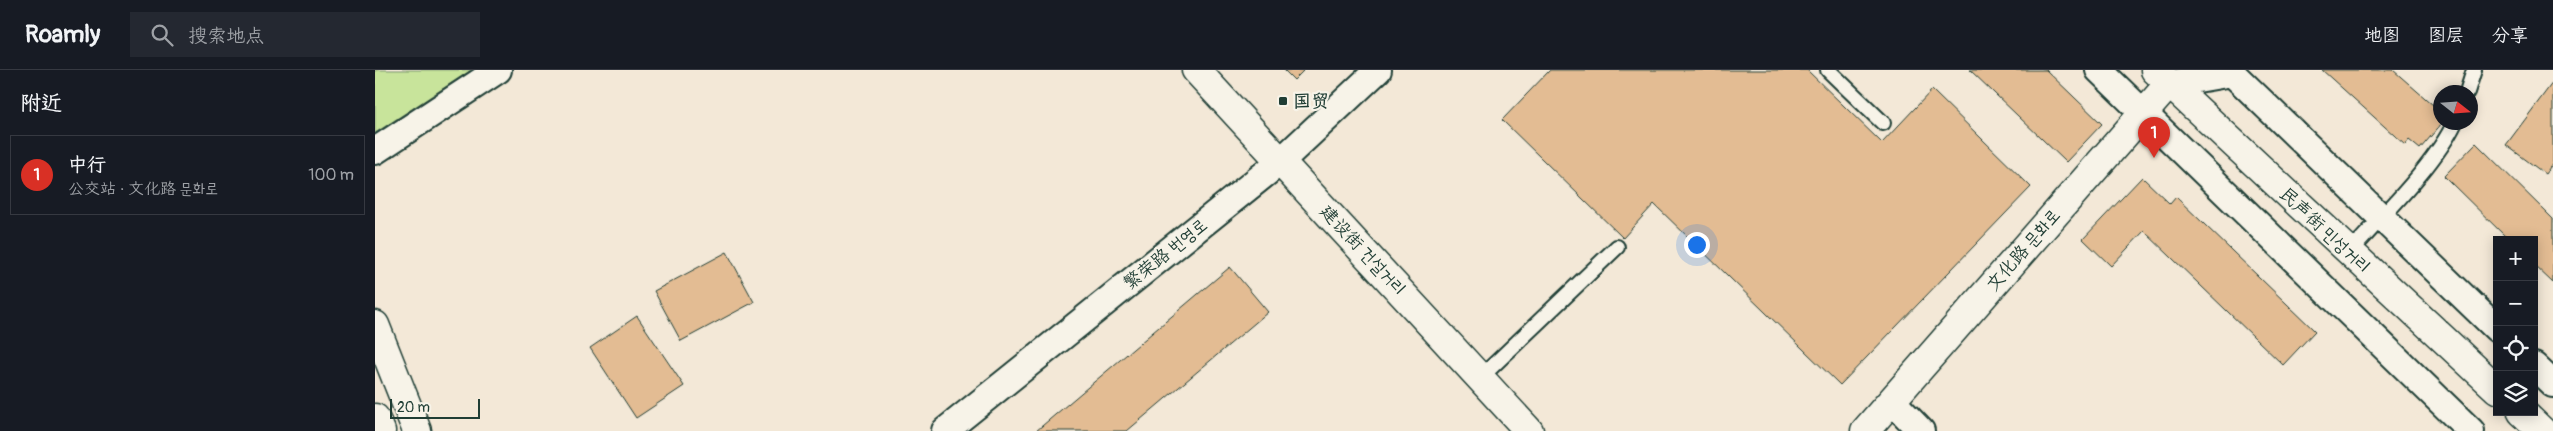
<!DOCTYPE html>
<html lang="zh">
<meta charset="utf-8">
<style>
:root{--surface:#171b24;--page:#242831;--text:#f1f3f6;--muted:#9ea1a6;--line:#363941;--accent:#d93025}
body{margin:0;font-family:Pangolin,"LXGW WenKai TC","Poor Story",sans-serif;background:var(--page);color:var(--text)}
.controls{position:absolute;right:15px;bottom:15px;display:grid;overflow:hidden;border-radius:0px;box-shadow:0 2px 12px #0003}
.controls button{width:45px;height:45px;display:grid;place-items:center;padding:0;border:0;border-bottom:1px solid var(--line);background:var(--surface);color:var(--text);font:25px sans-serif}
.compass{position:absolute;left:2058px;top:15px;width:45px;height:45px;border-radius:50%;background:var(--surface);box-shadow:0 2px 12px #0003;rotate:107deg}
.scale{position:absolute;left:15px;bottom:12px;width:90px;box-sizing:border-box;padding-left:5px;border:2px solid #1f3d34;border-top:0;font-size:14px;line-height:18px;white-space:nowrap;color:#1f3d34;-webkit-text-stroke:4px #f7f3e8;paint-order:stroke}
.you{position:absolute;left:1321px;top:174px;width:18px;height:18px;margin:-12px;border:4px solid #fff;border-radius:50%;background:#1a73e8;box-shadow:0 0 0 8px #1a73e833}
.badge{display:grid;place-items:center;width:32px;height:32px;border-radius:50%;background:var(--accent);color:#fff;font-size:16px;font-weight:700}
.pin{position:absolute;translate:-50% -41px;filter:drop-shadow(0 1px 2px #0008)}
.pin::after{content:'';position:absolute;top:26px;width:18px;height:15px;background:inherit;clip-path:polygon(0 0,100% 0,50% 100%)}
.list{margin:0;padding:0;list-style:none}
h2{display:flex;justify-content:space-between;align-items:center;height:65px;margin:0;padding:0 20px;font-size:21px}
h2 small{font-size:16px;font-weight:400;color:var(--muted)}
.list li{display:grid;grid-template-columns:32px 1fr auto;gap:15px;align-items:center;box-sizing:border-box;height:80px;margin:0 10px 10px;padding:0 10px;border:1px solid var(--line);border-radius:0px}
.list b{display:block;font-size:19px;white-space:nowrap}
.list p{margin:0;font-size:16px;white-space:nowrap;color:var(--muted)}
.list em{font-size:16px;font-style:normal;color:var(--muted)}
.icon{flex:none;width:28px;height:28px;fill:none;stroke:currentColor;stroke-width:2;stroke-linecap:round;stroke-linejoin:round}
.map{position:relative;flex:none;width:2178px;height:361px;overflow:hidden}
header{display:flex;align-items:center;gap:30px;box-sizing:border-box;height:70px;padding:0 25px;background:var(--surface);border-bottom:1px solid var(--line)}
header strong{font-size:24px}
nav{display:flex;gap:28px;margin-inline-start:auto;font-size:18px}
.search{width:350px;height:45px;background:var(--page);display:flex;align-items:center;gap:12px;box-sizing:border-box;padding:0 18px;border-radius:0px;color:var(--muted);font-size:19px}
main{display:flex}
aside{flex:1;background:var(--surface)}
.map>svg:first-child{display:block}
.green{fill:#c8e49b;stroke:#749068}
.building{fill:#e3bc93;stroke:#1f3d34}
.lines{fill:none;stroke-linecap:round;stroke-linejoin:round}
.service-casing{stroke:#1f3d34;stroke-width:18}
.minor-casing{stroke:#1f3d34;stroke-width:30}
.tertiary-casing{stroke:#1f3d34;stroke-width:31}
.secondary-casing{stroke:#1f3d34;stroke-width:31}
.primary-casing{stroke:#1f3d34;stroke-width:31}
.service{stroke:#f7f3e8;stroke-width:14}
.minor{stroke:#f7f3e8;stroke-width:26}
.tertiary{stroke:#f7f3e8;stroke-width:28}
.secondary{stroke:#f7f3e8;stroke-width:28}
.primary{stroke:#f7f3e8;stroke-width:28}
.poi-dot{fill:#1f3d34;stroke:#f7f3e8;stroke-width:2}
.labels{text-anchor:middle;stroke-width:4.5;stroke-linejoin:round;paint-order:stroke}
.poi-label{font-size:18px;font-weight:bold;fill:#1f3d34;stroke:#f7f3e8;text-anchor:start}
.street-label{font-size:18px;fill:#1f3d34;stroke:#f7f3e8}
</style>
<header>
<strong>Roamly</strong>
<div class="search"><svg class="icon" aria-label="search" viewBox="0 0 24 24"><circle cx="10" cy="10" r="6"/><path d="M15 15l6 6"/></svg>搜索地点</div>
<nav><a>地图</a><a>图层</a><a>分享</a></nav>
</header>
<main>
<aside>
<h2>附近<small></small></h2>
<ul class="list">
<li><span class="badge">1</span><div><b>中行</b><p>公交站 · 文化路 문화로</p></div><em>100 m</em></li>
</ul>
</aside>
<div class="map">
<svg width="2178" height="361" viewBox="0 0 2178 361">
<rect width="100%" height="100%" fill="#f3e8d7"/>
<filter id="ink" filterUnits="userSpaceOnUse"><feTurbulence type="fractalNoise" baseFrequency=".02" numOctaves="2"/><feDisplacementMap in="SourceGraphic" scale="10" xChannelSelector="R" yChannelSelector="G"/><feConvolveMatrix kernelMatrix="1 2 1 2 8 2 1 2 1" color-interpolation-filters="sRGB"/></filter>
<g filter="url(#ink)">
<!-- green -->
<path class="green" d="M 0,0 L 96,0 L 0,63 Z"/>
<!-- building -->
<g class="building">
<path d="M 909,0 L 929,0 L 919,10 Z"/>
<path d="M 1175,0 L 1432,0 L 1507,73 L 1557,20 L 1656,117 L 1465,315 L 1279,134 L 1248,168 L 1127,50 Z"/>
<path d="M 1595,0 L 1671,0 L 1727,54 L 1691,92 Z"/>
<path d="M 1947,0 L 2018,0 L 2066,42 L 2066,52 L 2068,52 L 2045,79 L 2034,70 L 2030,75 Z"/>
<path d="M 2178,12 L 2178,93 L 2170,104 L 2131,75 Z"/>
<path d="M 2101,73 L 2178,149 L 2178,213 L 2159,195 L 2159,170 L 2134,170 L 2069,106 Z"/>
<path d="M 1767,107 L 1795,134 L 1801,127 L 1940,261 L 1908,295 L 1769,161 L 1736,196 L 1708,169 Z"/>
<path d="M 352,182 L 379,232 L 306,271 L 279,221 Z"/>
<path d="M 855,197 L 893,242 L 752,361 L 661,361 Z"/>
<path d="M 262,246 L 309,316 L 261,348 L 215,278 Z"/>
</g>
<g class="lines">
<!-- service casing -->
<g class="service-casing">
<g id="service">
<path d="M 1453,0 L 1508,53"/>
<path d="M 2092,22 L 2099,0"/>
<path d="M 1975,182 C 2007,146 2060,95 2080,52"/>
<path d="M 1105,308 L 1242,177"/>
</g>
</g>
<!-- minor casing -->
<g class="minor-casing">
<g id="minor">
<path d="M 1724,0 L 2096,361"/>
<path d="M 1794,14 L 1857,3 L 2122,259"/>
<path d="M 0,81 L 123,0"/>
<path d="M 2159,296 L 2178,314"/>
<path d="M 1517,331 L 1546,361"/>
<path d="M 570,361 L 906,91 L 1003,0"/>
</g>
</g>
<!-- tertiary casing -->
<g class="tertiary-casing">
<g id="tertiary">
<path d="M 821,0 L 1154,361"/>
<path d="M 1490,361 L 1794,14"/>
</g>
</g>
<!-- secondary casing -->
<g class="secondary-casing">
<g id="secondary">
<path d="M 1780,0 L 2122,319"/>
<path d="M 2147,342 L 2167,361"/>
</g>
</g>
<!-- primary casing -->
<g class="primary-casing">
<g id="primary">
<path d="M 0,255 L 42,361"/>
<path d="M 0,348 L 6,361"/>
</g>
</g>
<!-- service -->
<use href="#service" class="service"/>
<!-- minor -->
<use href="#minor" class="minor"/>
<!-- tertiary -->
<use href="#tertiary" class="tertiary"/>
<!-- secondary -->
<use href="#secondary" class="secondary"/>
<!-- primary -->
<use href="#primary" class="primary"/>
</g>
</g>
<!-- markers -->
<rect class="poi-dot" x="903" y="26" width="10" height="10" rx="2.5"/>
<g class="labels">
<!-- poi labels -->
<g class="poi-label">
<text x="918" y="37">国贸</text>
</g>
<!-- street labels -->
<g class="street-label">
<text transform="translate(1950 160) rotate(43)" y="6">民声街 민성거리</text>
<text transform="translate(988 180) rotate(47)" y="6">建设街 건설거리</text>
<text transform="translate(1648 180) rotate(-49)" y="6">文化路 문화로</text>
<text transform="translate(790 184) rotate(-39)" y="6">繁荣路 번영로</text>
</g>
</g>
</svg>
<div class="controls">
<button>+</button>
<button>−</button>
<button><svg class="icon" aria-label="locate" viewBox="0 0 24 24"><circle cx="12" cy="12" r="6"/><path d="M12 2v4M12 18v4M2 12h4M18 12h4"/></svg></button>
<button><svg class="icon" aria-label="layers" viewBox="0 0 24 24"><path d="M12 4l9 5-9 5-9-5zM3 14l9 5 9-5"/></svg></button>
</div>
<svg class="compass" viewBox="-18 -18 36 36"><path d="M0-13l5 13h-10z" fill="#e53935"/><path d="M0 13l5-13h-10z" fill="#9ea1a6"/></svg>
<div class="scale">20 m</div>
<div class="you"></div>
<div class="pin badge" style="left:1779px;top:88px">1</div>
</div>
</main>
